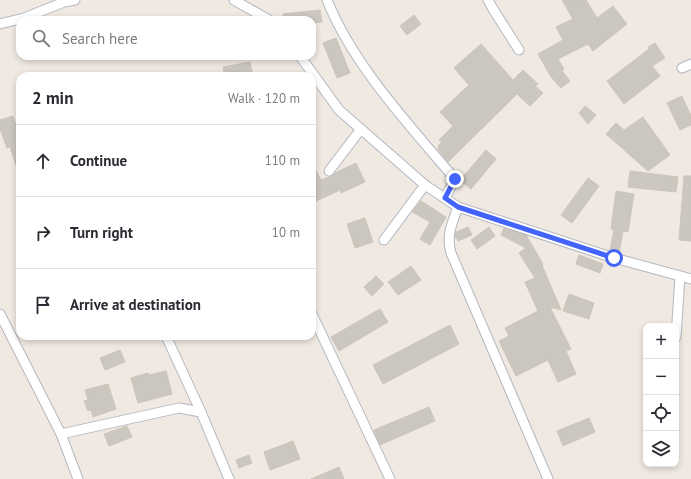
<!DOCTYPE html>
<meta charset="utf-8">
<style>
:root{--surface:#fff;--page:#f7f7f7;--text:#2b2b33;--muted:#7c7c81;--line:#e1e1e2}
body{margin:0;font-family:"PT Sans",sans-serif;background:var(--page);color:var(--text)}
.controls{position:absolute;right:12px;bottom:12px;display:grid;overflow:hidden;border-radius:8px;box-shadow:0 2px 6px #0003}
.controls button{width:36px;height:36px;display:grid;place-items:center;padding:0;border:0;border-bottom:1px solid var(--line);background:var(--surface);color:var(--text);font:20px sans-serif}
.stop{position:absolute;width:12px;height:12px;margin:-9px;border:3px solid #4264fb;border-radius:50%;background:#fff}
.stop.end{background:#4264fb;border-color:#fff;box-shadow:0 1px 4px #0008}
.list{margin:0;padding:0;list-style:none}
h2{display:flex;justify-content:space-between;align-items:center;height:52px;margin:0;padding:0 16px;font-size:17px}
h2 small{font-size:13px;font-weight:400;color:var(--muted)}
.list li{display:grid;grid-template-columns:26px 1fr auto;gap:12px;align-items:center;box-sizing:border-box;height:72px;padding:0 16px;border-top:1px solid var(--line)}
.list b{display:block;font-size:15px;white-space:nowrap}
.list em{font-size:13px;font-style:normal;color:var(--muted)}
.icon{flex:none;width:22px;height:22px;fill:none;stroke:currentColor;stroke-width:2;stroke-linecap:round;stroke-linejoin:round}
.map{position:relative;flex:none;width:691px;height:479px;overflow:hidden}
.search{position:absolute;background:var(--surface);box-shadow:0 2px 6px #0003;left:16px;top:16px;width:300px;height:44px;display:flex;align-items:center;gap:10px;box-sizing:border-box;padding:0 14px;border-radius:12px;color:var(--muted);font-size:15px}
.panel{position:absolute;background:var(--surface);box-shadow:0 2px 6px #0003;left:16px;top:72px;width:300px;height:268px;border-radius:12px}
.map>svg:first-child{display:block}
.building{fill:#cbc7bf;stroke:#cbc5ba}
.lines{fill:none;stroke-linecap:round;stroke-linejoin:round}
.minor-casing{stroke:#b4b7c1;stroke-width:11}
.minor{stroke:#fff;stroke-width:9}
.route{stroke:#4264fb;stroke-width:5}
</style>
<div class="map">
<svg width="691" height="479" viewBox="0 0 691 479">
<rect width="100%" height="100%" fill="#efe9e1"/>
<!-- building -->
<g class="building">
<path d="M 562,0 L 586,0 L 597,18 L 613,6 L 627,24 L 593,51 L 588,44 L 558,59 L 564,69 L 562,71 L 570,81 L 561,88 L 551,77 L 538,54 L 563,40 L 556,27 L 573,19 Z"/>
<path d="M 320,10 L 322,22 L 312,23 L 312,20 L 283,20 L 283,14 Z"/>
<path d="M 414,15 L 421,24 L 407,35 L 400,26 Z"/>
<path d="M 336,38 L 350,73 L 337,78 L 323,43 Z"/>
<path d="M 655,43 L 665,58 L 652,66 L 660,76 L 624,104 L 607,81 L 649,49 L 648,47 Z"/>
<path d="M 481,44 L 513,80 L 523,70 L 538,84 L 535,86 L 543,93 L 530,106 L 517,94 L 448,162 L 438,149 L 439,148 L 438,146 L 442,142 L 439,140 L 453,126 L 440,112 L 469,85 L 454,68 Z"/>
<path d="M 250,62 L 253,76 L 225,76 L 223,67 Z"/>
<path d="M 682,96 L 691,116 L 691,125 L 680,130 L 667,103 Z"/>
<path d="M 585,106 L 596,115 L 588,124 L 579,113 Z"/>
<path d="M 13,116 L 20,137 L 20,171 L 18,171 L 10,147 L 7,148 L 0,129 L 0,120 Z"/>
<path d="M 643,117 L 670,155 L 648,171 L 606,134 L 616,123 L 624,130 Z"/>
<path d="M 486,150 L 496,159 L 471,189 L 461,181 L 461,179 Z"/>
<path d="M 312,162 L 321,180 L 332,176 L 335,173 L 356,163 L 365,182 L 341,193 L 340,190 L 312,203 Z"/>
<path d="M 630,171 L 678,177 L 676,192 L 628,187 Z"/>
<path d="M 684,176 L 691,176 L 691,241 L 679,240 Z"/>
<path d="M 588,178 L 599,186 L 572,223 L 561,215 Z"/>
<path d="M 616,191 L 634,194 L 628,232 L 623,231 L 619,253 L 610,250 L 614,230 L 611,229 Z"/>
<path d="M 421,201 L 446,217 L 430,245 L 420,239 L 430,222 L 412,212 Z"/>
<path d="M 365,218 L 373,242 L 355,248 L 347,224 Z"/>
<path d="M 468,227 L 472,235 L 458,241 L 455,236 L 456,232 Z"/>
<path d="M 489,227 L 495,236 L 477,249 L 471,240 Z"/>
<path d="M 504,228 L 526,235 L 543,264 L 542,265 L 561,310 L 550,307 L 571,349 L 566,351 L 576,374 L 558,382 L 548,360 L 516,376 L 499,341 L 509,336 L 505,328 L 538,311 L 525,282 L 535,278 L 519,253 L 526,248 L 501,235 Z"/>
<path d="M 579,255 L 603,264 L 600,273 L 576,264 Z"/>
<path d="M 411,266 L 421,280 L 398,295 L 388,282 Z"/>
<path d="M 376,276 L 384,284 L 372,296 L 364,287 Z"/>
<path d="M 569,294 L 594,303 L 589,319 L 563,311 Z"/>
<path d="M 380,309 L 388,322 L 339,351 L 331,337 Z"/>
<path d="M 450,325 L 459,344 L 383,384 L 373,365 Z"/>
<path d="M 120,350 L 125,362 L 105,370 L 100,358 Z"/>
<path d="M 166,371 L 172,394 L 138,403 L 131,378 L 148,373 L 149,375 Z"/>
<path d="M 108,384 L 116,409 L 93,417 L 91,410 L 88,411 L 84,401 L 88,400 L 85,390 Z"/>
<path d="M 429,407 L 435,421 L 380,445 L 374,430 Z"/>
<path d="M 589,418 L 595,432 L 563,446 L 557,431 Z"/>
<path d="M 127,426 L 132,437 L 109,446 L 104,434 Z"/>
<path d="M 293,441 L 300,459 L 270,470 L 264,452 Z"/>
<path d="M 249,455 L 252,463 L 239,468 L 236,460 Z"/>
<path d="M 339,467 L 344,479 L 311,479 Z"/>
</g>
<g class="lines">
<!-- minor casing -->
<g class="minor-casing">
<g id="minor">
<path d="M 234,0 L 269,20"/>
<path d="M 327,0 C 353,65 410,126 455,179 L 445,198"/>
<path d="M 488,0 L 493,9 L 519,50"/>
<path d="M 0,24 L 24,18 L 64,2 L 75,0"/>
<path d="M 300,56 L 339,110 L 425,185 L 458,207 C 452,223 446,236 451,253 L 548,479"/>
<path d="M 682,68 L 691,64"/>
<path d="M 329,171 L 361,129"/>
<path d="M 458,207 L 614,258 L 691,279"/>
<path d="M 384,240 L 425,185"/>
<path d="M 0,314 L 61,434 L 78,479"/>
<path d="M 312,314 L 390,479"/>
<path d="M 166,336 L 201,412"/>
<path d="M 676,337 L 680,276"/>
<path d="M 61,434 L 179,408 L 201,412 L 229,479"/>
</g>
</g>
<!-- minor -->
<use href="#minor" class="minor"/>
</g>
<g class="lines">
<!-- route -->
<path class="route" d="M 455,179 L 445,198 L 458,207 L 614,258"/>
</g>
</svg>
<div class="controls">
<button>+</button>
<button>−</button>
<button><svg class="icon" aria-label="locate" viewBox="0 0 24 24"><circle cx="12" cy="12" r="6"/><path d="M12 2v4M12 18v4M2 12h4M18 12h4"/></svg></button>
<button><svg class="icon" aria-label="layers" viewBox="0 0 24 24"><path d="M12 4l9 5-9 5-9-5zM3 14l9 5 9-5"/></svg></button>
</div>
<div class="stop" style="left:614px;top:258px"></div>
<div class="stop end" style="left:455px;top:179px"></div>
<div class="search"><svg class="icon" aria-label="search" viewBox="0 0 24 24"><circle cx="10" cy="10" r="6"/><path d="M15 15l6 6"/></svg>Search here</div>
<section class="panel">
<h2>2 min<small>Walk · 120 m</small></h2>
<ul class="list">
<li><svg class="icon" aria-label="ahead" viewBox="0 0 24 24"><path d="M12 20V5M6 11l6-6 6 6"/></svg><div><b>Continue</b></div><em>110 m</em></li>
<li><svg class="icon" aria-label="right" viewBox="0 0 24 24"><path d="M7 20v-9h11M14 6l5 5-5 5"/></svg><div><b>Turn right</b></div><em>10 m</em></li>
<li><svg class="icon" aria-label="arrive" viewBox="0 0 24 24"><path d="M6 21V4h12l-3 4 3 4H6"/></svg><div><b>Arrive at destination</b></div></li>
</ul>
</section>
</div>
